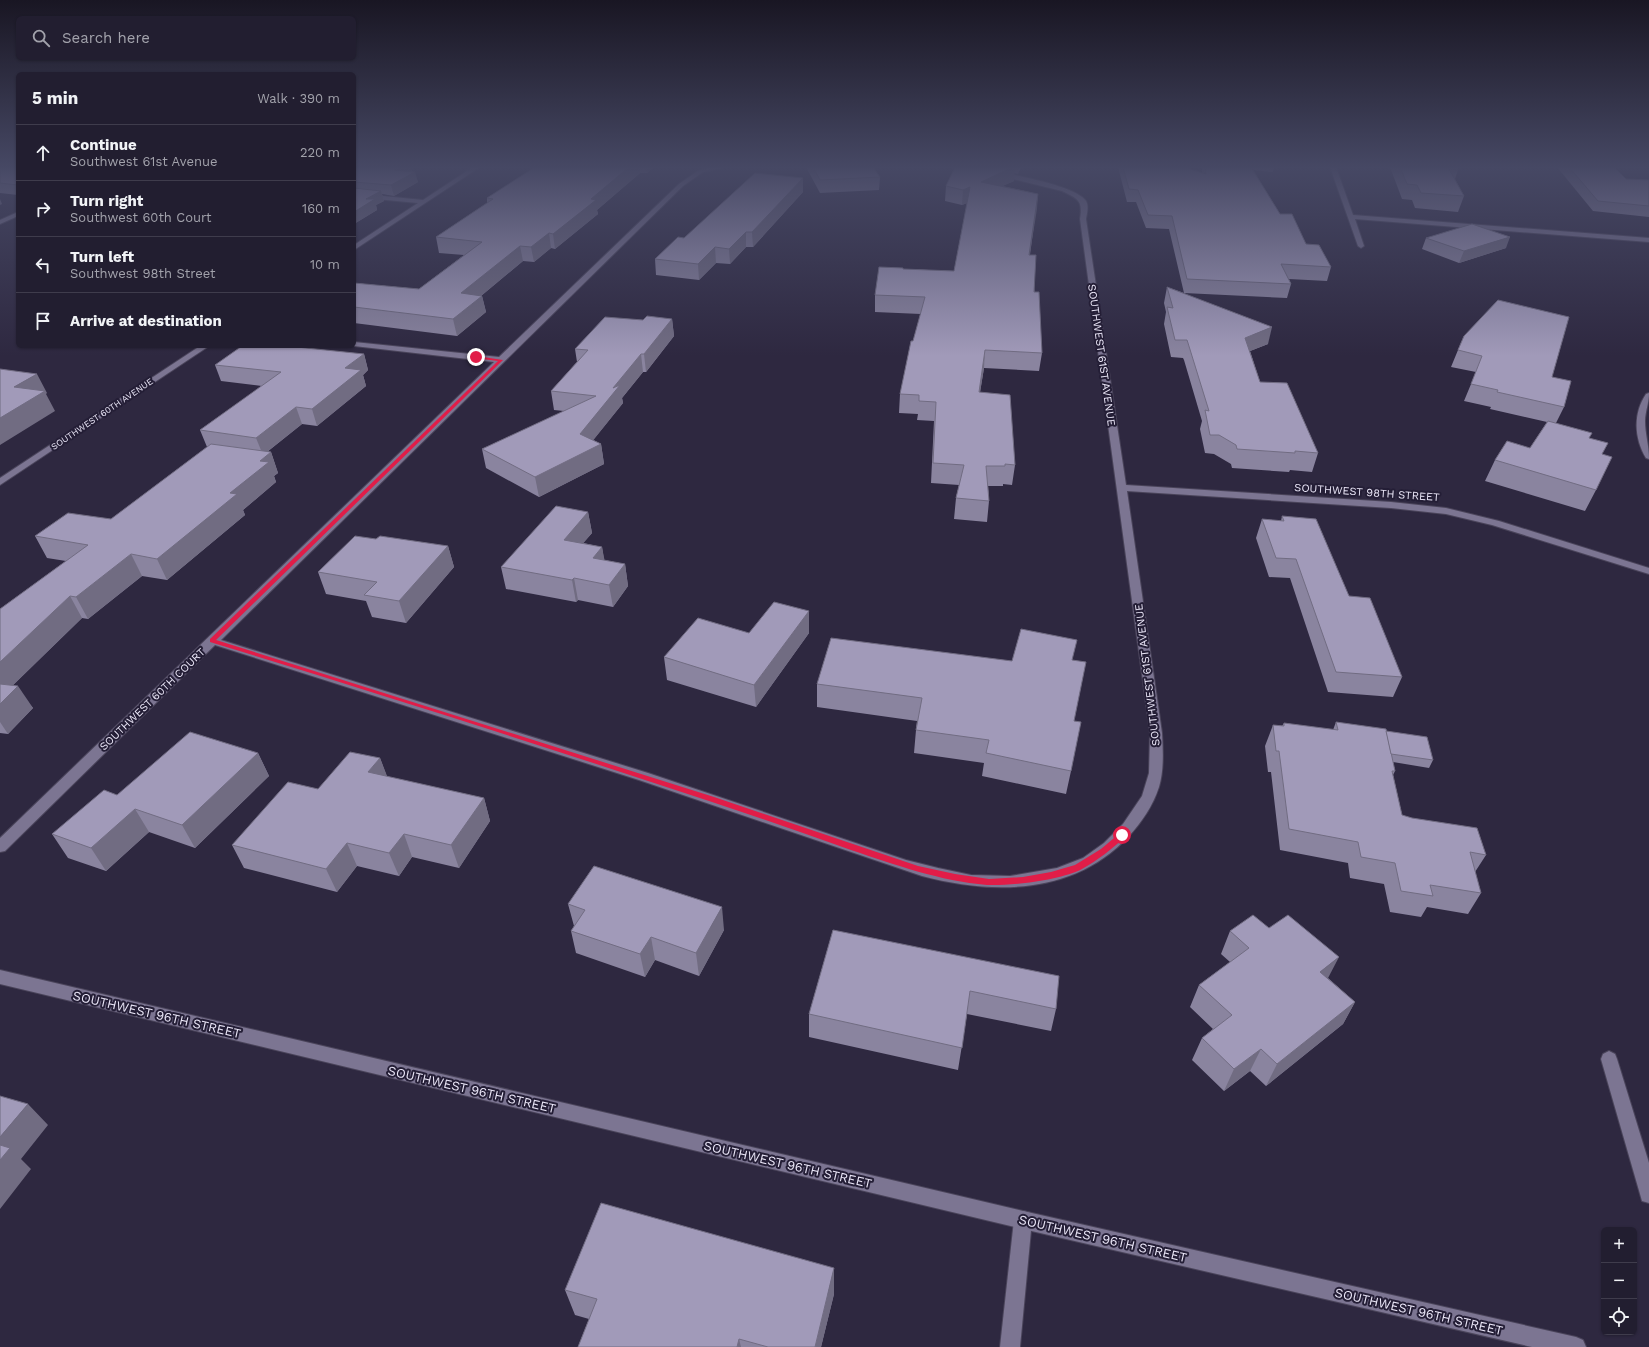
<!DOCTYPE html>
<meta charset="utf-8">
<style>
:root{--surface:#221e30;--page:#2a2738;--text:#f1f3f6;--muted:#a2a2ab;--line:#3f3c4c}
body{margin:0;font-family:"Work Sans",sans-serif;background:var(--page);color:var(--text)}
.controls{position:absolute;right:12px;bottom:12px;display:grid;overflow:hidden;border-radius:6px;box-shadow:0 1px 3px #0004}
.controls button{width:36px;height:36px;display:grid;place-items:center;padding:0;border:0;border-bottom:1px solid var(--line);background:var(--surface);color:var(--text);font:20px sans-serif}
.stop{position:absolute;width:12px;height:12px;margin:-9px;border:3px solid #e11d48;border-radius:50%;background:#fff}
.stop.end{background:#e11d48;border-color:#fff;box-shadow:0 1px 4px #0008}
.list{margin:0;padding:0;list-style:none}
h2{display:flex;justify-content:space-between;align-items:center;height:52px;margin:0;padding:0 16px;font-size:17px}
h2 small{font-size:13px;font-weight:400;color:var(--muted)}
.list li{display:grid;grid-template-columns:26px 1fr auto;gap:12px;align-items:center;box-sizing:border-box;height:56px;padding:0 16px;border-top:1px solid var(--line)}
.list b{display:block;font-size:15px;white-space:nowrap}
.list p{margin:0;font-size:13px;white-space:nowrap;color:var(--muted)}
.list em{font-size:13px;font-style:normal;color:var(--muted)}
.icon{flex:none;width:22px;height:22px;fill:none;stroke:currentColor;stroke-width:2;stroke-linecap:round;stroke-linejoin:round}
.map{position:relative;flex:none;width:1649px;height:1347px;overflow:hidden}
.search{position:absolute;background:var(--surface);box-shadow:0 1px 3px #0004;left:16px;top:16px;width:340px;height:44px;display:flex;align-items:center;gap:10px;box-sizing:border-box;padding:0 14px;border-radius:6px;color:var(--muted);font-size:15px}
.panel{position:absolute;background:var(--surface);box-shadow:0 1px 3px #0004;left:16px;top:72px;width:340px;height:276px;border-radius:6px}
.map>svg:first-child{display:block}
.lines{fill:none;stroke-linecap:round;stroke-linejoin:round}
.street-casing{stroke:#4a445a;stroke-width:2}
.secondary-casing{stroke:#4a445a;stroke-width:2}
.street{fill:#7c7592;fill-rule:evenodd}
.secondary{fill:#7c7592;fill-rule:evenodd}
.wall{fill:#8a849f}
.shaded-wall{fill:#716c82}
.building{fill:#a19ab9;stroke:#716c82}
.route{fill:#e11d48}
.labels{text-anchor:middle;stroke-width:4;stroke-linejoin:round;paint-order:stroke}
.far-street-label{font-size:9px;fill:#ede9fa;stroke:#241e36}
.street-label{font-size:11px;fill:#ede9fa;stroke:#241e36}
.near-street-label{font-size:13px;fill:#ede9fa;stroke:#241e36}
</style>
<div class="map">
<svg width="1649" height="1347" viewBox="0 0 1649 1347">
<rect width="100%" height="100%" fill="#2e2840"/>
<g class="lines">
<!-- street casing -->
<g class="street-casing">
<g id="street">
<path d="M 473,167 L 480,167 L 354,250 L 354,245 L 418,203 L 354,197 L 354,193 L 423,200 Z"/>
<path d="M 715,167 L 728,167 L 703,172 L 683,186 L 221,640 L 648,773 L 906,860 L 938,868 L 971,875 L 1010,876 L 1057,868 L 1083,858 L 1104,843 L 1123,824 L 1142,796 L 1149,773 L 1150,733 L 1080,219 C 1083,200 1078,199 1062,191 L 964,167 L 975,167 C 997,172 1075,184 1086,201 C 1089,206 1087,213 1086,219 L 1126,485 L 1391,502 L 1446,508 L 1499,521 L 1649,568 L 1649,574 L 1492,525 L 1446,514 L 1391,508 L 1127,491 L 1162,733 C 1163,751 1164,770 1159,787 C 1153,806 1141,823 1129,836 C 1074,895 994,895 922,876 L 639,780 L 215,645 L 5,851 L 0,852 L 0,838 L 494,362 L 354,346 L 353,346 L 354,346 L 354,342 L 499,357 L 679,184 L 699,170 Z"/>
<path d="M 1330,167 L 1336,167 L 1353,215 L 1649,238 L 1649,242 L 1355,219 L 1364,246 L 1361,248 L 1358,246 Z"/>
<path d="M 18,212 L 18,216 L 0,224 L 0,220 Z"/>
<path d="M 200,346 L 209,346 L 0,485 L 0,478 Z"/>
<path d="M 1649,393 C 1649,403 1645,412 1645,421 C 1645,434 1649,445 1649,459 L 1646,458 C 1634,438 1633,413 1646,394 Z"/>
<path d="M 1609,1051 L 1615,1054 L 1617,1059 L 1649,1163 L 1649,1203 L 1642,1201 L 1640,1194 L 1601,1059 L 1603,1054 Z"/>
<path d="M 1023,1211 L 1030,1213 L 1032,1220 L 1020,1347 L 1000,1347 L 1014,1220 L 1016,1213 Z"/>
</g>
</g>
<!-- secondary casing -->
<g class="secondary-casing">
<path id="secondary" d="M 0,970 L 1023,1211 L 1576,1337 L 1583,1340 L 1586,1347 L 1532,1347 L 1023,1229 L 0,984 Z"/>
</g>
<!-- street -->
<use href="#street" class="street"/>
<!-- secondary -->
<use href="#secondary" class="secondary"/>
</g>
<!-- wall -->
<g class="wall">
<path d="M 0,167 L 18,167 L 18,195 L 0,193 Z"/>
<path d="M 354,167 L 411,169 L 412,172 L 418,182 L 394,196 L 382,194 L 384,201 L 376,205 L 377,210 L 354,224 Z"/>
<path d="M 535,167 L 654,167 L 647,173 L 640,173 L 597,210 L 598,214 L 555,249 L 551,248 L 534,262 L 523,261 L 481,296 L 482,296 L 486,312 L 457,336 L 354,323 L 354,283 L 419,289 L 464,255 L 439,253 L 436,237 L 487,203 L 487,198 Z"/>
<path d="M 806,167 L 873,167 L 880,177 L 879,190 L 820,193 Z"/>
<path d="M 955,167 L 1021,167 L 1018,174 L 1014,173 L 1014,181 L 1002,186 L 1038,194 L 1030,255 L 1042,353 L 1039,371 L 984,368 L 980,392 L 1015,465 L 1012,485 L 1003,484 L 1003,486 L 988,486 L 989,501 L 987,522 L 954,519 L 956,498 L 959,485 L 931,483 L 934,421 L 917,420 L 918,414 L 899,413 L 900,394 L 913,341 L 921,314 L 875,312 L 875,295 L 903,269 L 954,271 L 967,203 L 962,205 L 945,201 L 946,186 Z"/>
<path d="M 1118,167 L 1184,167 L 1202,173 L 1202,167 L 1274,167 L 1273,172 L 1253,170 L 1280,214 L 1306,244 L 1331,267 L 1327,281 L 1289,279 L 1291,284 L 1287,298 L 1184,293 L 1268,344 L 1250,351 L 1260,382 L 1318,453 L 1312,472 L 1290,470 L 1289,472 L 1232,468 L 1231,464 L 1214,454 L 1205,453 L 1200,429 L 1202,421 L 1184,360 L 1183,358 L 1171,357 L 1164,324 L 1166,312 L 1164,303 L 1167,287 L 1184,293 L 1169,229 L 1146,228 L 1136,202 L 1127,202 Z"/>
<path d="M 1390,167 L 1457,167 L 1458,170 L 1455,179 L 1464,196 L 1458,212 L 1415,208 L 1412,200 L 1402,199 Z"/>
<path d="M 1557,167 L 1614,167 L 1626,179 L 1649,180 L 1649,217 L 1593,211 Z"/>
<path d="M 803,178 L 803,192 L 753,247 L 746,247 L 730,264 L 716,263 L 699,280 L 656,275 L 655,259 L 684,238 Z"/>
<path d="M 1426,238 L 1506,248 L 1459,263 L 1422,249 Z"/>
<path d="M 672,319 L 674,336 L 646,372 L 643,372 L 622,398 L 623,403 L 593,440 L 601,444 L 604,464 L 539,497 L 486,468 L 482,449 L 564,411 L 554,410 L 551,391 L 577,362 L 575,349 L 643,320 Z"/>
<path d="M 1464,336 L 1552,377 L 1564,407 L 1556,423 L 1589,438 L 1602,454 L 1596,490 L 1585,511 L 1485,481 L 1495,460 L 1530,448 L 1547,422 L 1490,409 L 1491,407 L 1464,401 L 1476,372 L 1451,367 L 1458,350 Z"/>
<path d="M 122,346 L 136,346 L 133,347 Z"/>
<path d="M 364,354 L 368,370 L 363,375 L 366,386 L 317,426 L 302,424 L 267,452 L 271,452 L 278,473 L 274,476 L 276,482 L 243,510 L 245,515 L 167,580 L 142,576 L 88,619 L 82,618 L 13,685 L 33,708 L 8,734 L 0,733 L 0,609 L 66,561 L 47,558 L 35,536 L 111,519 L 207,447 L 200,430 L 262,386 L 221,381 L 215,365 Z"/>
<path d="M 588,512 L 592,533 L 583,543 L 602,547 L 604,560 L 625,564 L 628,586 L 613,607 L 578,600 L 576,602 L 506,589 L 501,567 Z"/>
<path d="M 1282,516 L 1349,596 L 1402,677 L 1393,697 L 1328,692 L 1290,578 L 1269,577 L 1256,538 L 1262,519 L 1281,521 Z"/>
<path d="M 376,539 L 448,546 L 454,567 L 406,623 L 372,617 L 366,601 L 326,594 L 318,572 Z"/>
<path d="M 809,611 L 809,633 L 756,707 L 667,680 L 664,657 L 749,633 Z"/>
<path d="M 1073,660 L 1074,721 L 1071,771 L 1066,794 L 982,776 L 984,763 L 914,753 L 916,730 L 917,721 L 817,707 L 817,684 L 1012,661 Z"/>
<path d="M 1336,722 L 1386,731 L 1433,760 L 1429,768 L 1393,762 L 1395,771 L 1393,775 L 1402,815 L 1486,855 L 1475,872 L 1481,893 L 1468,914 L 1427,907 L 1421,917 L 1390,912 L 1384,884 L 1350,878 L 1348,863 L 1280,850 L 1271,772 L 1268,772 L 1265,746 L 1273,725 L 1282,726 L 1284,723 L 1333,730 Z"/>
<path d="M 258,753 L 269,776 L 195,848 L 149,832 L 106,871 L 68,858 L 52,834 L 117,795 Z"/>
<path d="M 380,758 L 387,777 L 484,798 L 490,821 L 459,868 L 412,857 L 399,876 L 357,866 L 337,892 L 244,868 L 232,845 L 318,789 Z"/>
<path d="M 568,904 L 724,930 L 699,976 L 655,960 L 645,977 L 576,953 L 571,931 L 574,926 Z"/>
<path d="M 833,930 L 1056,1009 L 1051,1031 L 967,1014 L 958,1070 L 809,1037 L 809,1014 Z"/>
<path d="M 1230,931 L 1328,978 L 1355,1002 L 1343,1024 L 1266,1086 L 1250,1071 L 1224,1091 L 1192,1060 L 1202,1038 L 1213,1029 L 1190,1007 L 1199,985 L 1230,962 L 1221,954 Z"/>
<path d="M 565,1290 L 834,1294 L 821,1347 L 578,1347 L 589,1319 L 575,1315 Z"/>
</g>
<!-- shaded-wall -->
<g class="shaded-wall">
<path d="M 400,167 L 415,167 L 411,169 L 412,172 L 394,170 Z"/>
<path d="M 629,167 L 640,167 L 640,173 L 597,210 L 598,214 L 555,249 L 553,234 L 591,199 Z"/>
<path d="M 646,167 L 654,167 L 647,173 Z"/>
<path d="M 1013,167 L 1015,167 L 1014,181 L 979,197 L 981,182 Z"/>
<path d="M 415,172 L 418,182 L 394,196 L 391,185 Z"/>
<path d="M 803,178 L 803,192 L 753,247 L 752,232 Z"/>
<path d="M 970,187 L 969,202 L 962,205 L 963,190 Z"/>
<path d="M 381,191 L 384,201 L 376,205 L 377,210 L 354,224 L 354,212 L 366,199 Z"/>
<path d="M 1038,194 L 1037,209 L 1027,271 L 1029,255 Z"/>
<path d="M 0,199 L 2,204 L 0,205 Z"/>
<path d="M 746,232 L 746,247 L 730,264 L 729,249 Z"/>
<path d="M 549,233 L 551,248 L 534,262 L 531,247 Z"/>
<path d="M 1510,237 L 1506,248 L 1459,263 L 1464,251 Z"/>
<path d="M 520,246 L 523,261 L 464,310 L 461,293 Z"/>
<path d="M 715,247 L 716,263 L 699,280 L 698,264 Z"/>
<path d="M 482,296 L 486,312 L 457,336 L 453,319 Z"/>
<path d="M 672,319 L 674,336 L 646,372 L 644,354 Z"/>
<path d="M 1272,327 L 1268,344 L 1240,355 L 1245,338 Z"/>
<path d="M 985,350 L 984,368 L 977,411 L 979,392 Z"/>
<path d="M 364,354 L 368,370 L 363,375 L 366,386 L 317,426 L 312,409 L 345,368 Z"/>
<path d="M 641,354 L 643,372 L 622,398 L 623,403 L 583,453 L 580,434 L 613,388 Z"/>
<path d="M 37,374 L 47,393 L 46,394 L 55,411 L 0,445 L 0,418 L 14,387 Z"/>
<path d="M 296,407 L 302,424 L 263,455 L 256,438 Z"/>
<path d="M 601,444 L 604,464 L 539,497 L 535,477 Z"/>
<path d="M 271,452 L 278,473 L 274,476 L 276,482 L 243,510 L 245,515 L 167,580 L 157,559 L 260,461 Z"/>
<path d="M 588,512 L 592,533 L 568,561 L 564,540 Z"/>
<path d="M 448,546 L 454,567 L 406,623 L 399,601 Z"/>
<path d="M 602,547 L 606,568 L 593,558 Z"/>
<path d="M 131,554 L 142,576 L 88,619 L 76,597 Z"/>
<path d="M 625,564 L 628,586 L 613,607 L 609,585 Z"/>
<path d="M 574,578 L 578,600 L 576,602 L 572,580 Z"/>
<path d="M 70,596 L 82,618 L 5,693 L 0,685 L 0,662 Z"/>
<path d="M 809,611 L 809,633 L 756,707 L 754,685 Z"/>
<path d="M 18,686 L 33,708 L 8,734 L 0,722 L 0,704 Z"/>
<path d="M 258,753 L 269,776 L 195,848 L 182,825 Z"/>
<path d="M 380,758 L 389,781 L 368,772 Z"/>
<path d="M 484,798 L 490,821 L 459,868 L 451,845 Z"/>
<path d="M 135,809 L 149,832 L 106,871 L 91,848 Z"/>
<path d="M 404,834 L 412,857 L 399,876 L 389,853 Z"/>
<path d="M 347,843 L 357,866 L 337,892 L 326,869 Z"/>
<path d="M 722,907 L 724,930 L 699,976 L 696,953 Z"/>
<path d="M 651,937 L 655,960 L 645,977 L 640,954 Z"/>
<path d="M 1339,957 L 1327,980 L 1320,972 Z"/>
<path d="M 1355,1002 L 1343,1024 L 1266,1086 L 1277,1064 Z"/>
<path d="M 1261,1049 L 1250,1071 L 1224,1091 L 1234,1069 Z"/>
<path d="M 28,1104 L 48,1125 L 21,1159 L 31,1169 L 0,1209 L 0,1137 Z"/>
<path d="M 834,1268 L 834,1294 L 821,1347 L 815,1347 Z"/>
<path d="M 739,1339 L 741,1347 L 737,1347 Z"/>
</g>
<!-- building -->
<g class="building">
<path d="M 0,167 L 18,167 L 18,185 L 0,183 Z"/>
<path d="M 354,167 L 400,167 L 394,170 L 415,172 L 391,185 L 354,182 Z"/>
<path d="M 535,167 L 629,167 L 591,199 L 596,200 L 553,234 L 549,233 L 531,247 L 520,246 L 461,293 L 482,296 L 453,319 L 354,307 L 354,283 L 419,289 L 482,242 L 436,237 L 493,199 L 487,198 Z"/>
<path d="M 813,167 L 873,167 L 880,177 L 820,180 Z"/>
<path d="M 955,167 L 1013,167 L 981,182 L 1038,194 L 1029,255 L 1036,255 L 1034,292 L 1039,292 L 1042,353 L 985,350 L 979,392 L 1010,395 L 1015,465 L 1005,464 L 1005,466 L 986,466 L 989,501 L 956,498 L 964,465 L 933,463 L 936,402 L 919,401 L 919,395 L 900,394 L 911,341 L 913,341 L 925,297 L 875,295 L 879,267 L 903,268 L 903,269 L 954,271 L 970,187 L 963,190 L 946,186 Z"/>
<path d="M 1123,167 L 1184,167 L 1206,174 L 1205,167 L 1251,167 L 1280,214 L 1292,214 L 1306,244 L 1319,245 L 1331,267 L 1281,264 L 1291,284 L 1187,279 L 1172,216 L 1148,215 L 1138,190 L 1129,189 Z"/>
<path d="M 1400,167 L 1457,167 L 1458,170 L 1449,169 L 1464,196 L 1421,193 L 1417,185 L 1407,184 Z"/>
<path d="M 1569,167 L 1614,167 L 1626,179 L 1649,180 L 1649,206 L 1598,201 Z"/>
<path d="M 755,173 L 803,178 L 752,232 L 746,232 L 729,249 L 715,247 L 698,264 L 655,259 L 678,237 L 684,238 Z"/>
<path d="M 354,188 L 381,191 L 366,199 L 375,199 L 354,212 Z"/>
<path d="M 1472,224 L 1510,237 L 1464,251 L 1426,238 Z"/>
<path d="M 1167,287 L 1272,327 L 1245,338 L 1260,382 L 1287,383 L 1318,453 L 1295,451 L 1295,453 L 1237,449 L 1236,445 L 1219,435 L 1210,435 L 1205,410 L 1209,411 L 1188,343 L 1187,340 L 1175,340 L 1167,307 L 1173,308 Z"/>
<path d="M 1498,300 L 1569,317 L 1552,377 L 1571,381 L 1564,407 L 1497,392 L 1498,390 L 1471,384 L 1482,356 L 1458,350 L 1464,336 Z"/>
<path d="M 647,316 L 672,319 L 644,354 L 641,354 L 613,388 L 620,385 L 580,434 L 601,444 L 535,477 L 482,449 L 596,396 L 551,391 L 588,350 L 575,349 L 605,317 L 643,320 Z"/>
<path d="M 242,346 L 287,346 L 364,354 L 345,368 L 361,370 L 312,409 L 296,407 L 256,438 L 200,430 L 281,372 L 215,365 Z"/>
<path d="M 0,369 L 37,374 L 14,387 L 45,391 L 0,418 Z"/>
<path d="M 1548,421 L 1592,433 L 1589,438 L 1608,443 L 1602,454 L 1612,457 L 1596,490 L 1495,460 L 1507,441 L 1530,448 Z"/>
<path d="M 211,444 L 271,452 L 260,461 L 269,462 L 230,493 L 237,494 L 157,559 L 131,554 L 76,597 L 70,596 L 0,662 L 0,609 L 88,545 L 35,536 L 68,513 L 111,519 Z"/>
<path d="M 556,506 L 588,512 L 564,540 L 602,547 L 593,558 L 625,564 L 609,585 L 574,578 L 572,580 L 501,567 Z"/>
<path d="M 1282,516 L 1316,519 L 1349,596 L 1370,598 L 1402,677 L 1336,672 L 1296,559 L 1276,558 L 1262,519 L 1284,521 Z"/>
<path d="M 355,536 L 376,539 L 380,536 L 448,546 L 399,601 L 364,595 L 377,582 L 318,572 Z"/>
<path d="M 774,602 L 809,611 L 754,685 L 664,657 L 698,618 L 749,633 Z"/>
<path d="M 1021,629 L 1077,640 L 1072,660 L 1086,662 L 1074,721 L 1081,722 L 1071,771 L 986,753 L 989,740 L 916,730 L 922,698 L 817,684 L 831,638 L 1012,661 Z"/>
<path d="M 0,684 L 18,686 L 0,704 Z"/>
<path d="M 1336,722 L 1386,729 L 1395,771 L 1392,771 L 1402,815 L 1412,818 L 1477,828 L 1486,855 L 1470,852 L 1481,893 L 1430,885 L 1433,896 L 1401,891 L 1395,863 L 1361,857 L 1358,842 L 1289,829 L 1279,751 L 1276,751 L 1273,725 L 1284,726 L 1284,723 L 1338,730 Z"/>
<path d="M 1386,731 L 1427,737 L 1433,760 L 1391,754 Z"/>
<path d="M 190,732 L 258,753 L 182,825 L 135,809 L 91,848 L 52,834 L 104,790 L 117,795 Z"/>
<path d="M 350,752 L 380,758 L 368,772 L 484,798 L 451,845 L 404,834 L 389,853 L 347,843 L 326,869 L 232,845 L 288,782 L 318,789 Z"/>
<path d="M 594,866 L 722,907 L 696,953 L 651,937 L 640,954 L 571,931 L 585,910 L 568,904 Z"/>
<path d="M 1253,915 L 1269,928 L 1288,915 L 1339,957 L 1320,972 L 1355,1002 L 1277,1064 L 1261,1049 L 1234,1069 L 1202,1038 L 1232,1015 L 1199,985 L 1249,948 L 1230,931 Z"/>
<path d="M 833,930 L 1059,976 L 1056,1009 L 970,991 L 962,1048 L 809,1014 Z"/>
<path d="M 0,1096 L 28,1104 L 0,1137 Z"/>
<path d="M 0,1145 L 10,1148 L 0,1160 Z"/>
<path d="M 601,1203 L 834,1268 L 815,1347 L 768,1347 L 739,1339 L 737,1347 L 578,1347 L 597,1299 L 565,1290 Z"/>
</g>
<!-- sky -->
<linearGradient id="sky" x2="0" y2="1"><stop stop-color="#191623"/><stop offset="0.47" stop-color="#464864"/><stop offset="1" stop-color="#464864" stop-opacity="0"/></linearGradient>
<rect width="1649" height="356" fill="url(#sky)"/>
<!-- route -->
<path class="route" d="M 476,356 L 503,360 L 216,640 L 714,797 L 918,866 L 955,874 L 989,879 L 1023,877 L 1051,872 L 1075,865 L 1101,849 L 1120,833 L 1125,833 L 1125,837 C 1112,849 1098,860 1082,869 C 1061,880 1012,886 987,885 C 940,881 896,865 851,850 C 804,833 757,817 709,801 C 543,746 377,693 210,642 L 210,639 L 498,361 L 474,358 Z"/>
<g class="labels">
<!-- far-street labels -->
<g class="far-street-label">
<text transform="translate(102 414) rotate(-34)" y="3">SOUTHWEST 60TH AVENUE</text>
</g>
<!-- street labels -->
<g class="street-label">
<text transform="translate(1102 355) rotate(82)" y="4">SOUTHWEST 61ST AVENUE</text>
<text transform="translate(1367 492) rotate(4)" y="4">SOUTHWEST 98TH STREET</text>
<text transform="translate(1147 675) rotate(-97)" y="4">SOUTHWEST 61ST AVENUE</text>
<text transform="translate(152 699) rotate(-44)" y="4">SOUTHWEST 60TH COURT</text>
</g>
<!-- near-street labels -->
<g class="near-street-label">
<text transform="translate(157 1014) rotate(13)" y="5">SOUTHWEST 96TH STREET</text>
<text transform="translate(472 1089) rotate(13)" y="5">SOUTHWEST 96TH STREET</text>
<text transform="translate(788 1164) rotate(13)" y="5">SOUTHWEST 96TH STREET</text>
<text transform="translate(1103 1238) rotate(13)" y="5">SOUTHWEST 96TH STREET</text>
<text transform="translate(1419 1311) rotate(13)" y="5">SOUTHWEST 96TH STREET</text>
</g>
</g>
</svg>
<div class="controls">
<button>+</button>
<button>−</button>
<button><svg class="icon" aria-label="locate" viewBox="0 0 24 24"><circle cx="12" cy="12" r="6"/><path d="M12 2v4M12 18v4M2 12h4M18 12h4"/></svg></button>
</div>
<div class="stop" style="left:1122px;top:835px"></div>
<div class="stop end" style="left:476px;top:357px"></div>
<div class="search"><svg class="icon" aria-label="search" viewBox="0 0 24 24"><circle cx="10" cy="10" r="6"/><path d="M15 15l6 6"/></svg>Search here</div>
<section class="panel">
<h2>5 min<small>Walk · 390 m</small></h2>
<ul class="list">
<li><svg class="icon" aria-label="ahead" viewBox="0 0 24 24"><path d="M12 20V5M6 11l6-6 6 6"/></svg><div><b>Continue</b><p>Southwest 61st Avenue</p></div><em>220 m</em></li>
<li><svg class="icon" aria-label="right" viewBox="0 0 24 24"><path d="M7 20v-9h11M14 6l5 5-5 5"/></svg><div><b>Turn right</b><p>Southwest 60th Court</p></div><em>160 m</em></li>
<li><svg class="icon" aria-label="left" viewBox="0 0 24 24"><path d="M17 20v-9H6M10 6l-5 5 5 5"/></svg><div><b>Turn left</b><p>Southwest 98th Street</p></div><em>10 m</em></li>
<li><svg class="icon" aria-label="arrive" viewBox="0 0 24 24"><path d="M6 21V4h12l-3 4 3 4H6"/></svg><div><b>Arrive at destination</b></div></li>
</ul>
</section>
</div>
